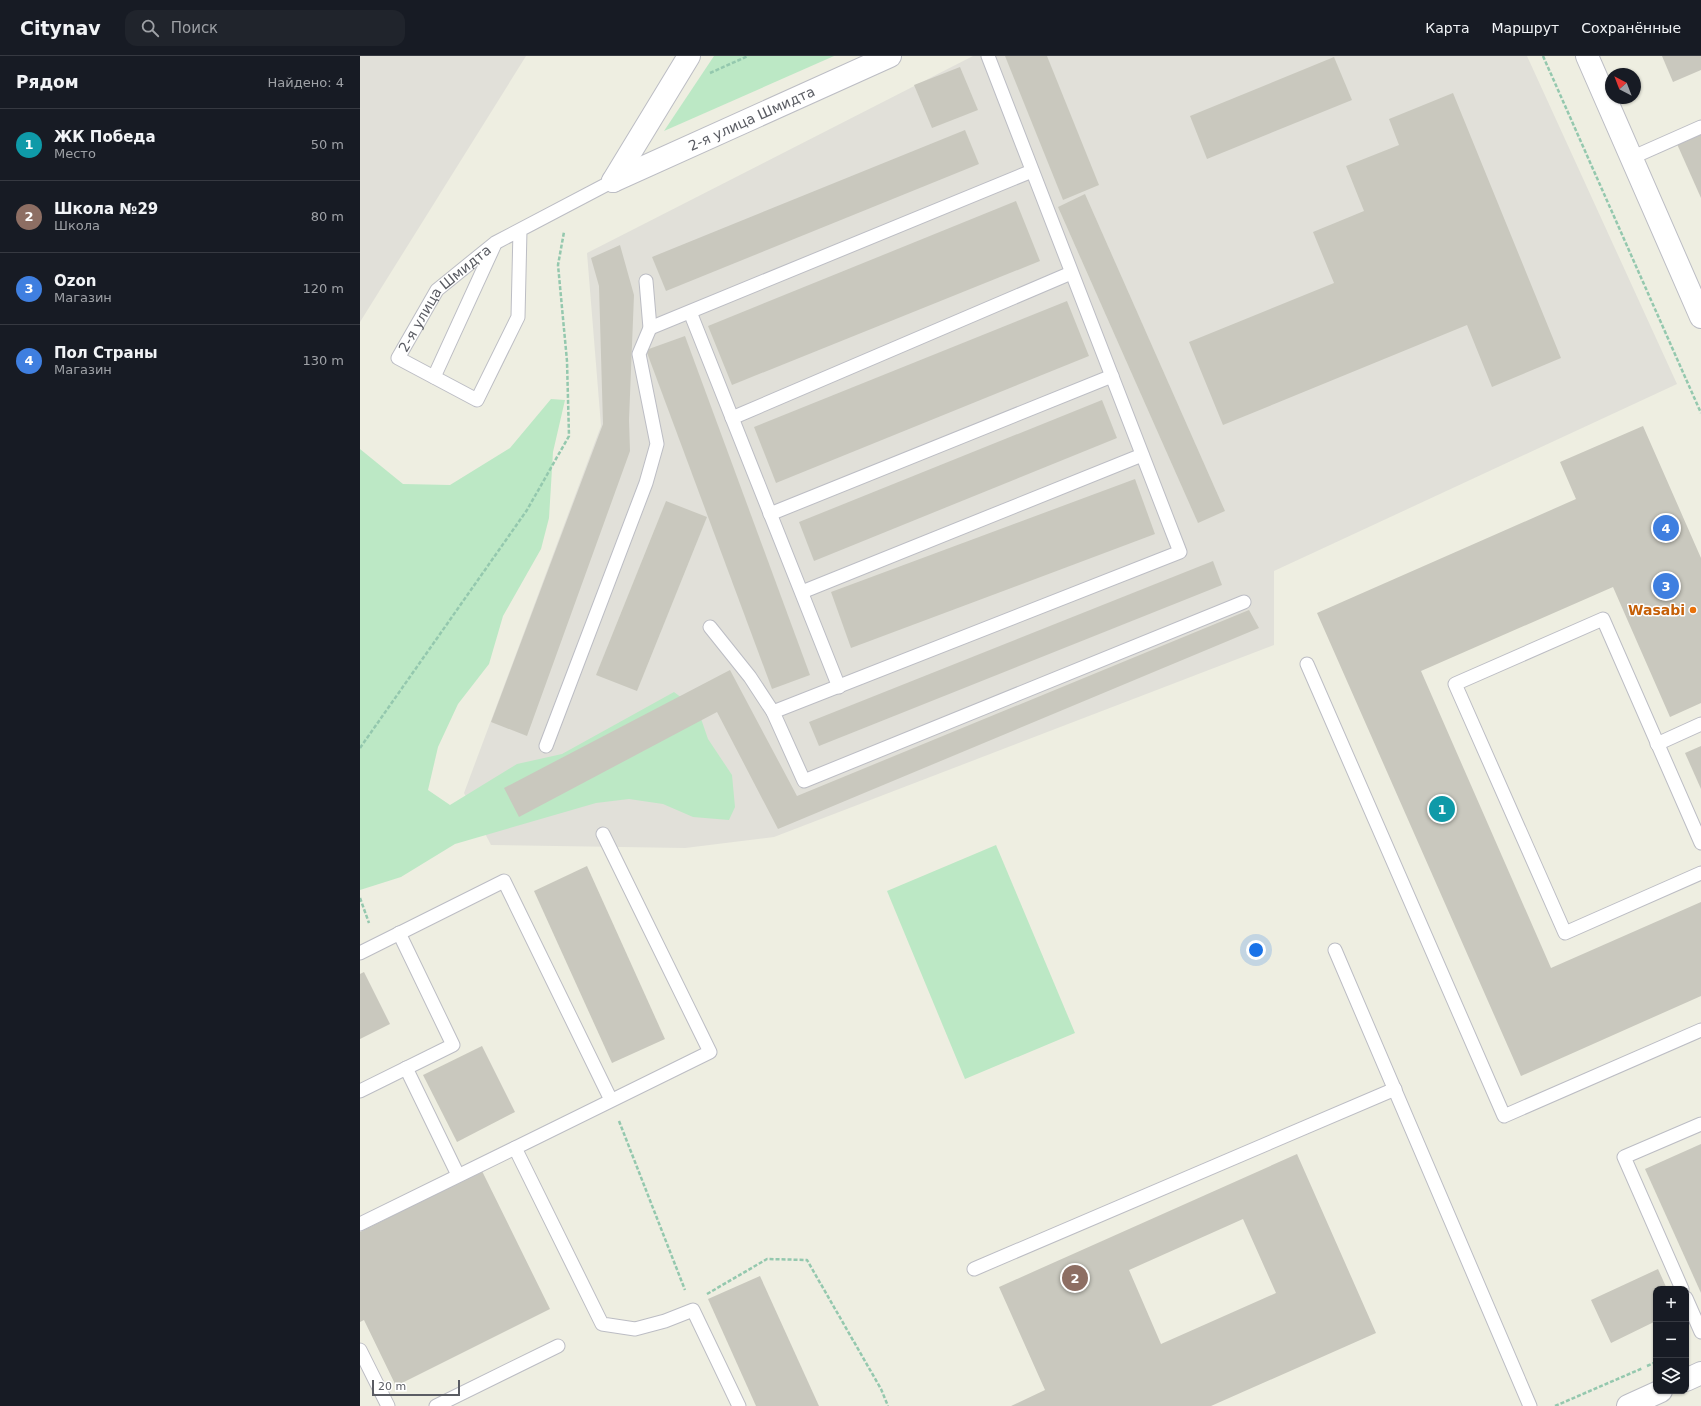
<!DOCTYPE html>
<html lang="ru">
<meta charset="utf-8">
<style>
:root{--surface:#171b24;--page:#20242c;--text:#f1f3f6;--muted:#9ea1a6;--line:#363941;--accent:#d93025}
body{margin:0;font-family:"DejaVu Sans",sans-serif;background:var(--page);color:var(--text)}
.controls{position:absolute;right:12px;bottom:12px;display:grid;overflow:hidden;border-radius:8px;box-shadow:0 1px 3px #0004}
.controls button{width:36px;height:36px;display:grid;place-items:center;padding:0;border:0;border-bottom:1px solid var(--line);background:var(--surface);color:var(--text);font:20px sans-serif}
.compass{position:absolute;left:1245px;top:12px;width:36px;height:36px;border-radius:50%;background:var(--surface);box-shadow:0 1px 3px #0004;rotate:318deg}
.scale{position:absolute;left:12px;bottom:10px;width:88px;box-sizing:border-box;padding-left:4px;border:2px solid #5a5c63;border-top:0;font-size:11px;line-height:14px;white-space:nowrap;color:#5a5c63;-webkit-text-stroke:3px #fff;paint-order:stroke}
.you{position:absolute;left:896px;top:894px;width:14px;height:14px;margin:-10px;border:3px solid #fff;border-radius:50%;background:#1a73e8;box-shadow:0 0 0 6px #1a73e833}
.badge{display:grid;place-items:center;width:26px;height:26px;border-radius:50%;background:var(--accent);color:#fff;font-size:13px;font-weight:700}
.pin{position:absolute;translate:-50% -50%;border:2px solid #fff;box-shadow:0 1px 4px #0006}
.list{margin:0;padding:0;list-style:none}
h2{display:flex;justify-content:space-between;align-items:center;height:52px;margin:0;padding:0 16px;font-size:17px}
h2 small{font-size:13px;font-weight:400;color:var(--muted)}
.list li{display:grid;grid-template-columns:26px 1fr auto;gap:12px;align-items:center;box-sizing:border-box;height:72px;padding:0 16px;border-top:1px solid var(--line)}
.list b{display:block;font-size:15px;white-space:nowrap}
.list p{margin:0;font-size:13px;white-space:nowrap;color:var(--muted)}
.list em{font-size:13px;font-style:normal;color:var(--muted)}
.icon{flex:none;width:22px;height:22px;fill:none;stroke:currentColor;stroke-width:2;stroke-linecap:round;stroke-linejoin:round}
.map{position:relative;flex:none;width:1341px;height:1350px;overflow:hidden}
header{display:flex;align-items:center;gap:24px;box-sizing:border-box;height:56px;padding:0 20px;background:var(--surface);border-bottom:1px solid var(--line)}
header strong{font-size:19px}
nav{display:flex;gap:22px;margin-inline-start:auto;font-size:14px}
.search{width:280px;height:36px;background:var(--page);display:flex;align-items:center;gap:10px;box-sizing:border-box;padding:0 14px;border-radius:12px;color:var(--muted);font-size:15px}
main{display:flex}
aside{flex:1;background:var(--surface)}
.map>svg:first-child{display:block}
.industrial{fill:#e1e0d9}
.green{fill:#bce8c5}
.building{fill:#c9c8be;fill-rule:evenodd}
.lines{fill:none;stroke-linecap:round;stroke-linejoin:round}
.service-casing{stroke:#bcbdc4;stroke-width:15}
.minor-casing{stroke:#bcbdc4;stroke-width:24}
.tertiary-casing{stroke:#bcbdc4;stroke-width:24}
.path{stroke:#94c8ae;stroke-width:2.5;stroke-dasharray:4 2;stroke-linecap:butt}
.service{stroke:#fff;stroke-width:13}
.minor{stroke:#fff;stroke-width:22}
.tertiary{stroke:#fff;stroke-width:22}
.food-dot{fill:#e8710a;stroke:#fff;stroke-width:1.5}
.labels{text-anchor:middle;stroke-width:3;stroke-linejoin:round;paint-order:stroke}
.street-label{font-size:14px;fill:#5a5c63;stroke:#fff}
.food-label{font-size:14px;font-weight:bold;fill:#c56008;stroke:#fff;text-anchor:end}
</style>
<header>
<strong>Citynav</strong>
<div class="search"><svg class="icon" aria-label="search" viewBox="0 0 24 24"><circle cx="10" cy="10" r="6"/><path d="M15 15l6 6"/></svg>Поиск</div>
<nav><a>Карта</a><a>Маршрут</a><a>Сохранённые</a></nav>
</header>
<main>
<aside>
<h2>Рядом<small>Найдено: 4</small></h2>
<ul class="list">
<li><span class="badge" style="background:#0f9aa8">1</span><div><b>ЖК Победа</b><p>Место</p></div><em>50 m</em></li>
<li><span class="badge" style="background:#8d6e63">2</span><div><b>Школа №29</b><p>Школа</p></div><em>80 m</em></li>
<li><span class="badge" style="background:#3f7fe0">3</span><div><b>Ozon</b><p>Магазин</p></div><em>120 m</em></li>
<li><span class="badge" style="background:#3f7fe0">4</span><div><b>Пол Страны</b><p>Магазин</p></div><em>130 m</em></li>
</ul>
</aside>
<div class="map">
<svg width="1341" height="1350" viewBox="0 0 1341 1350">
<rect width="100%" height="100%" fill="#eeeee1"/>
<!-- industrial -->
<g class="industrial">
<path d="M 0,0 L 166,0 L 0,266 Z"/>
<path d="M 613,0 L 1167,0 L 1317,328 L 914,515 L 914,589 L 414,781 L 325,792 L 131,789 L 104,737 L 241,370 L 227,197 Z"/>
</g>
<!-- green -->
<g class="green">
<path d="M 354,0 L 474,0 L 304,75 Z"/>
<path d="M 191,343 L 205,344 L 193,396 L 189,462 L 181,493 L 143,560 L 129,608 L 98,648 L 78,691 L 68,734 L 90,749 L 157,708 L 202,698 L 314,636 L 338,654 L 348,683 L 372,719 L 375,751 L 369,764 L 333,761 L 303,748 L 269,743 L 236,747 L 95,788 L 41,821 L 0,834 L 0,393 L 43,428 L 90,429 L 150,392 Z"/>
<path d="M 636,789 L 715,977 L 605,1023 L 527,835 Z"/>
</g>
<!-- building -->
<g class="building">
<path d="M 645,0 L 687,0 L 739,129 L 703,144 Z"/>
<path d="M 1302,0 L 1341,0 L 1341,14 L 1313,26 Z"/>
<path d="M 974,1 L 992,44 L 847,103 L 830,60 Z"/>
<path d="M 600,11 L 618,54 L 572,72 L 554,29 Z"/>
<path d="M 1093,37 L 1201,302 L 1132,331 L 1107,269 L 863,369 L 829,286 L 974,227 L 953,176 L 1004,155 L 986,110 L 1039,89 L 1029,63 Z"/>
<path d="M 605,74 L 619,108 L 306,235 L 292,201 Z"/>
<path d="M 1341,77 L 1341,142 L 1317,88 Z"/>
<path d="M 725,138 L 865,455 L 838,467 L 698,151 Z"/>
<path d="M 656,145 L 680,205 L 372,329 L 348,270 Z"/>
<path d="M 260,189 L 274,239 L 269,364 L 270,395 L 167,680 L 131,666 L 243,368 L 239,230 L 231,202 Z"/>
<path d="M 707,245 L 729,300 L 416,427 L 394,371 Z"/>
<path d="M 325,280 L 450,619 L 412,633 L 286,294 Z"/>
<path d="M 742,344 L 757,382 L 454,505 L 439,466 Z"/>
<path d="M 1283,370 L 1341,502 L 1341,647 L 1310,661 L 1253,531 L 1061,615 L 1191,912 L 1341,846 L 1341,940 L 1161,1020 L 957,557 L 1216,443 L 1200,406 Z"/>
<path d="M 775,423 L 795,478 L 491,592 L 471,536 Z"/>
<path d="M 306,445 L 347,461 L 277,635 L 236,619 Z"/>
<path d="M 853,505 L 862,529 L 459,690 L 449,666 Z"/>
<path d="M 889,554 L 899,572 L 418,773 L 357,656 L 159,761 L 144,732 L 370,614 L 437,740 Z"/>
<path d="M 1341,690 L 1341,733 L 1325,697 Z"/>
<path d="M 227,810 L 305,983 L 252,1007 L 174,835 Z"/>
<path d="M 4,916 L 30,968 L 0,983 L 0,918 Z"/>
<path d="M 122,990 L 155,1056 L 97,1086 L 63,1019 Z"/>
<path d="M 1341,1088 L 1341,1237 L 1285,1113 Z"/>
<path d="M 937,1098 L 1016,1277 L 851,1350 L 651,1350 L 685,1334 L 639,1231 ZM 883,1163 L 916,1237 L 801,1288 L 769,1214 Z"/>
<path d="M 122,1115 L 190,1253 L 36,1330 L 4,1264 L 0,1266 L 0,1176 Z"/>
<path d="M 1298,1213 L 1307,1233 L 1296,1233 L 1296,1265 L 1251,1287 L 1231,1244 Z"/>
<path d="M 400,1220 L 459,1350 L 396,1350 L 348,1243 Z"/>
</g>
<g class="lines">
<!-- service casing -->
<g class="service-casing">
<g id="service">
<path d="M 1271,102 L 1341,71"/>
<path id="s1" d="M 160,174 L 158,261 L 117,344 L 38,302 L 77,234 L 135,187 L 253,125"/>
<path d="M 330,256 L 479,631"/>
<path d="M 290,272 L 672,115"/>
<path d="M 74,321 L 134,190"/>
<path d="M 372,362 L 711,217"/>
<path d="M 410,458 L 752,320"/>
<path d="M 442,536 L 782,399"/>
<path d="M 350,571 L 390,621 L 413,656 L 820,496 L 628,0"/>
<path d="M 947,608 L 1144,1060 L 1341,974"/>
<path d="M 413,656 L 444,725 L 884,546"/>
<path d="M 1297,688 L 1341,668"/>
<path d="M 186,690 L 286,427 L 297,388 L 279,298 L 290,272 L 286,225"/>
<path d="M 243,778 L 350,996 L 155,1092 L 242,1268 L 275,1273 L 305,1265 L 333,1254 L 379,1350"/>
<path d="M 1341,787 L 1243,563 L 1095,628 L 1205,877 L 1341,817"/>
<path d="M 975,894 L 1170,1350"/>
<path d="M 0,897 L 144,825 L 251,1044"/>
<path d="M 46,1012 L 98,1119"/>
<path d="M 0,1035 L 93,989 L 39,877"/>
<path d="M 0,1168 L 155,1092"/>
<path d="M 614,1213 L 1035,1033"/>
<path d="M 1322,1233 L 1264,1101 L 1341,1068"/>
<path d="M 1326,1242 L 1341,1276"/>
<path d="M 0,1294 L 28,1350"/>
<path d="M 76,1350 L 198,1290"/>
</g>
</g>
<!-- minor casing -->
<g class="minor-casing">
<g id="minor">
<path id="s2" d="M 253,125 L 530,0"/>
<path d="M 253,125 L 329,0"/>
<path d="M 1326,1324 L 1341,1317"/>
<path d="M 1268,1350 L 1301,1335"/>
</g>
</g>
<!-- tertiary casing -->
<g class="tertiary-casing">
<path id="tertiary" d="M 1227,0 L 1341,261"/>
</g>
<!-- path -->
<g class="path">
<path d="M 1183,0 L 1341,357"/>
<path d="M 350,17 L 388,0"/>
<path d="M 0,692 L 167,454 L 209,380 L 207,305 L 198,209 L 204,176"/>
<path d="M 0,842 L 9,867"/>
<path d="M 259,1065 L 325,1234"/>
<path d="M 347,1238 L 407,1203 L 447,1204 L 521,1333 L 528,1350"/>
<path d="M 1287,1310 L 1296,1306"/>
<path d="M 1195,1350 L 1283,1312"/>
</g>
<!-- service -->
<use href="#service" class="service"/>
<!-- minor -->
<use href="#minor" class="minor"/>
<!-- tertiary -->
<use href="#tertiary" class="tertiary"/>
</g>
<!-- markers -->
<circle class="food-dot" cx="1333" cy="554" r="4"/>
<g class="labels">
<!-- street labels -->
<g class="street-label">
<text dy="5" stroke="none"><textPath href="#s2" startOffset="152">2-я улица Шмидта</textPath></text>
<text dy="5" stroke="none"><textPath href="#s1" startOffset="346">2-я улица Шмидта</textPath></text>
</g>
<!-- food labels -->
<g class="food-label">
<text x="1325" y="559">Wasabi</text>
</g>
</g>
</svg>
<div class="controls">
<button>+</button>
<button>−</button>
<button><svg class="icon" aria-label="layers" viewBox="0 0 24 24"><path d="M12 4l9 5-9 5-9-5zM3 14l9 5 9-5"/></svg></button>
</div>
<svg class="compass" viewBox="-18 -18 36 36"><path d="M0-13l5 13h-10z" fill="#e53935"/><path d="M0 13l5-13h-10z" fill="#9ea1a6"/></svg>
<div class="scale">20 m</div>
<div class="you"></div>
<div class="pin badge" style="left:1082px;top:753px;background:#0f9aa8">1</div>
<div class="pin badge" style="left:715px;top:1222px;background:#8d6e63">2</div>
<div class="pin badge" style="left:1306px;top:530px;background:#3f7fe0">3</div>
<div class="pin badge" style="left:1306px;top:472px;background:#3f7fe0">4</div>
</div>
</main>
